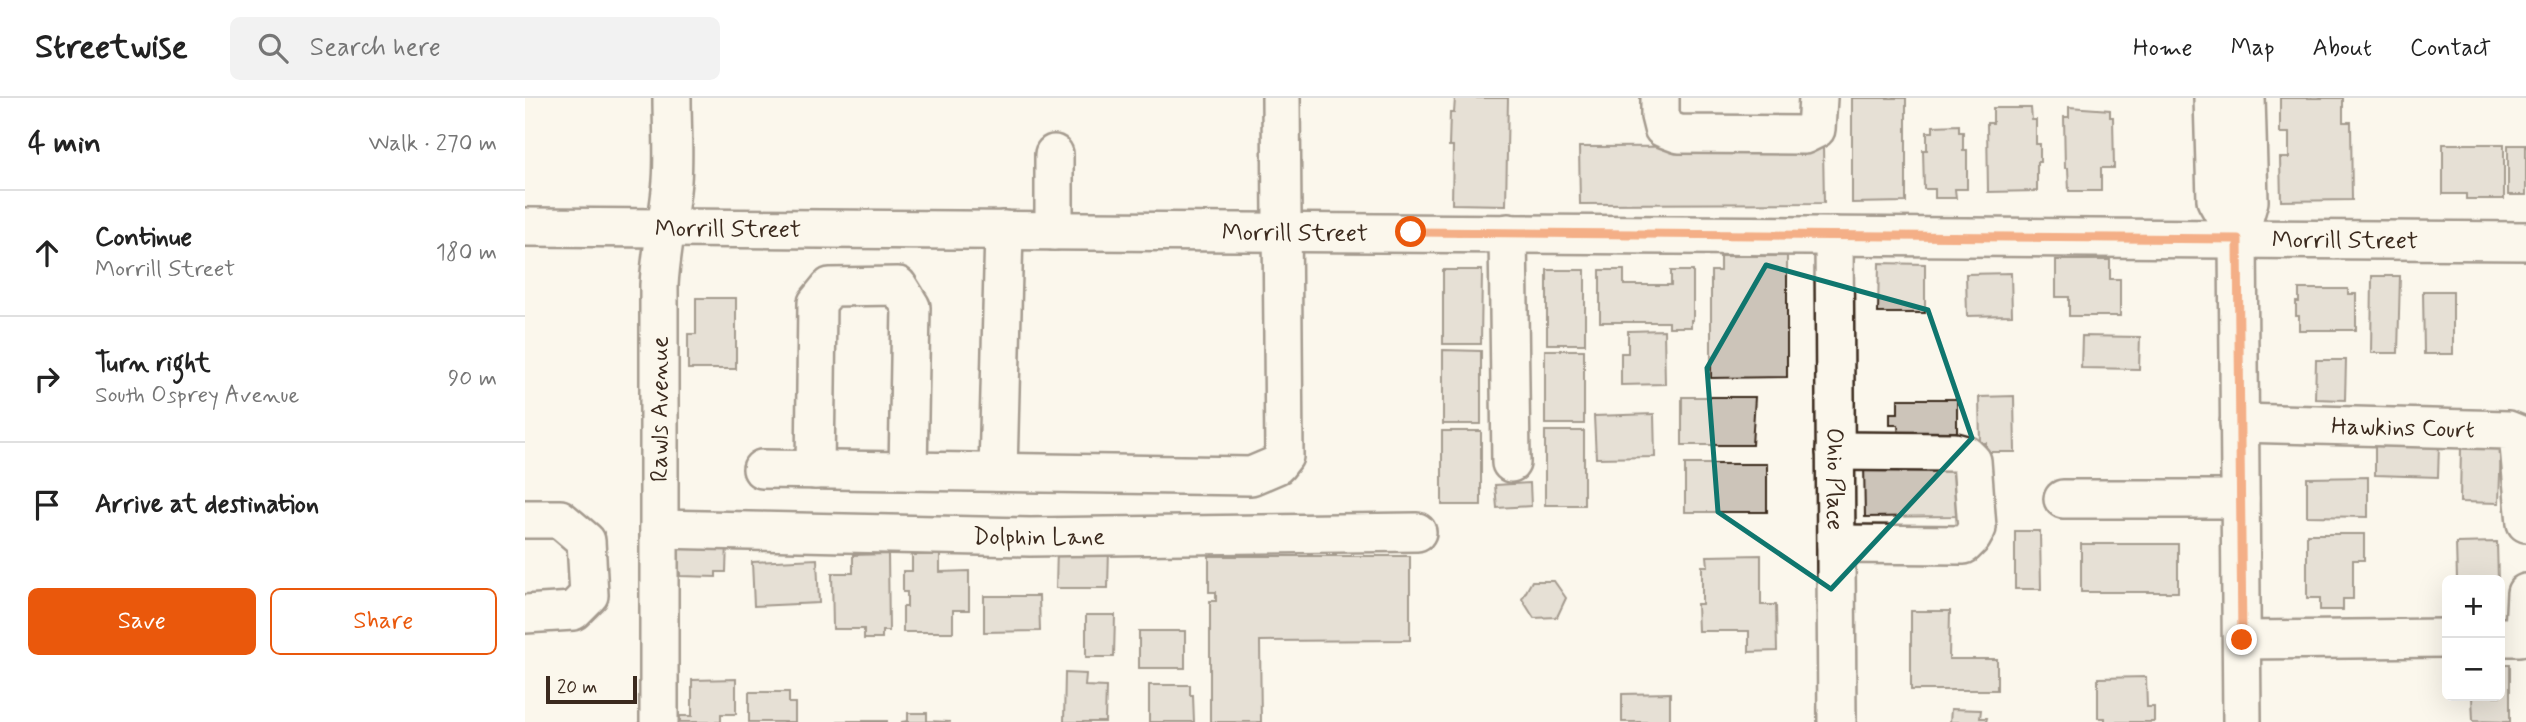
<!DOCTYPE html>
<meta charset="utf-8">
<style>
:root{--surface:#fff;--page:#f2f2f2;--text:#222;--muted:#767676;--line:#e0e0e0;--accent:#ea580c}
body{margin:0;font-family:Mynerve,sans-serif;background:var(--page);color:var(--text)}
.controls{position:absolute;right:21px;bottom:21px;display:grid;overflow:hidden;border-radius:10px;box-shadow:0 7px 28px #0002}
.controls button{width:63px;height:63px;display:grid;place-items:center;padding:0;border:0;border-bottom:2px solid var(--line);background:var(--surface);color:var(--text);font:35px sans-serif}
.scale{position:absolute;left:21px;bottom:18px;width:91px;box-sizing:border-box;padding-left:7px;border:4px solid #3b2a1e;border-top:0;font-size:19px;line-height:24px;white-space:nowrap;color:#3b2a1e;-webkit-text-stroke:5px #fbf7ec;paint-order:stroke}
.stop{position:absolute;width:21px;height:21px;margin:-16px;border:5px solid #ea580c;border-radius:50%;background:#fff}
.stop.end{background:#ea580c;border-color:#fff;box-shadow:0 2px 7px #0008}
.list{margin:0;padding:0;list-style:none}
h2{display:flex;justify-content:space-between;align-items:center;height:91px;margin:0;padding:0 28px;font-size:30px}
h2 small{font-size:23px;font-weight:400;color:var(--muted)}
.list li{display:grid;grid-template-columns:46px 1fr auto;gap:21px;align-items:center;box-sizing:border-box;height:126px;padding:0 28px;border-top:2px solid var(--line)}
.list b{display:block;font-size:26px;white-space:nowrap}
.list p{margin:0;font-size:23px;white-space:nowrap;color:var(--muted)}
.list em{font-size:23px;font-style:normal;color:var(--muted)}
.actions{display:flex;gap:14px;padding:21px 28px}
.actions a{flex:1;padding:16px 0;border:2px solid var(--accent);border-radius:10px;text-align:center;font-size:24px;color:var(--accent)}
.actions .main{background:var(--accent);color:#fff}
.icon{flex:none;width:38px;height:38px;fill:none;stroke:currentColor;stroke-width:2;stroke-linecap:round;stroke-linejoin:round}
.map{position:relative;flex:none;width:2001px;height:624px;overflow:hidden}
header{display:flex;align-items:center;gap:42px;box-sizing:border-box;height:98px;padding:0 35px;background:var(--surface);border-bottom:2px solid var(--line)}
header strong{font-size:33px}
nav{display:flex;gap:38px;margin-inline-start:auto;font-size:24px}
.search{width:490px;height:63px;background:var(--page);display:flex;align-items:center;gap:18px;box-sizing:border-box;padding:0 24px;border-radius:10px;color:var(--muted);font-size:26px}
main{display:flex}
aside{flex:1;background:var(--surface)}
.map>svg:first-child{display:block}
.building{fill:#ccc4b9;stroke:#3b2a1e;stroke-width:2}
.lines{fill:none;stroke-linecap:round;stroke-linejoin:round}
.minor-casing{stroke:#3b2a1e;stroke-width:42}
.minor{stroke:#fbf7ec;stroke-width:37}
.route{stroke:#ea580c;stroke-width:9}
.marked{fill:none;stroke:#0f766e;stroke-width:5;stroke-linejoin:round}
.labels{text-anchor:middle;stroke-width:7;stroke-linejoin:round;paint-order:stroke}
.street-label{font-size:24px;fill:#3b2a1e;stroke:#fbf7ec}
</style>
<header>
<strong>Streetwise</strong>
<div class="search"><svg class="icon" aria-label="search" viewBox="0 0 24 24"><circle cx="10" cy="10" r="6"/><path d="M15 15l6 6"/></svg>Search here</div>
<nav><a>Home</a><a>Map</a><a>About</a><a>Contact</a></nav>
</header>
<main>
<aside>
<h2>4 min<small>Walk · 270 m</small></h2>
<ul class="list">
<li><svg class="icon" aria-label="ahead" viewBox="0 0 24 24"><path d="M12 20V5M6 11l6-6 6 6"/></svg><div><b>Continue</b><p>Morrill Street</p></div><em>180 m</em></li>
<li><svg class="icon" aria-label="right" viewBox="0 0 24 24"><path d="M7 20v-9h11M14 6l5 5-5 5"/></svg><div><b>Turn right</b><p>South Osprey Avenue</p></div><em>90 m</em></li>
<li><svg class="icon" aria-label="arrive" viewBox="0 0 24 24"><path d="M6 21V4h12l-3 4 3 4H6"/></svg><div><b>Arrive at destination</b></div></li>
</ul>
<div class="actions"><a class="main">Save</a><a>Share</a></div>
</aside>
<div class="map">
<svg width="2001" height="624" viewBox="0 0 2001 624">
<rect width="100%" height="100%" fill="#fbf7ec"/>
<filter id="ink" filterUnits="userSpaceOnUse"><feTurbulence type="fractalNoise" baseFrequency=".0143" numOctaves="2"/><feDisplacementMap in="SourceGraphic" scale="14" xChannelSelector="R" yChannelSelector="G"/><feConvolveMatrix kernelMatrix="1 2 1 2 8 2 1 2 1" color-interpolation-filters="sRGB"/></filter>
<g filter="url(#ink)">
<!-- building -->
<g class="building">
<path d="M 930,0 L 983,0 L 981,107 L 927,106 L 928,48 L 924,48 L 925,15 L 929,15 Z"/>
<path d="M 1327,0 L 1381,0 L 1381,104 L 1327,105 Z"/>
<path d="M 1755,0 L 1818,0 L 1818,24 L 1826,24 L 1827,102 L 1756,103 L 1755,60 L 1764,60 L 1764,35 L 1755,35 Z"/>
<path d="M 1544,9 L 1585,12 L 1585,19 L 1588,19 L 1589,70 L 1576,70 L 1576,93 L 1544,93 L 1543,70 L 1540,70 L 1539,19 L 1544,19 Z"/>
<path d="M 1468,10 L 1506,10 L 1507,22 L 1511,22 L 1511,46 L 1515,46 L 1515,64 L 1512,64 L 1512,93 L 1463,94 L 1462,25 L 1468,25 Z"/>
<path d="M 1434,27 L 1434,34 L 1438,34 L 1438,52 L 1442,52 L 1442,91 L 1430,91 L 1431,100 L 1410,100 L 1410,91 L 1399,91 L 1398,52 L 1402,52 L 1402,34 L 1408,34 L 1408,28 Z"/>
<path d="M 1918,46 L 1979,46 L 1979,101 L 1941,101 L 1941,96 L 1918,96 Z"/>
<rect x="1983" y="47" width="18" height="50"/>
<path d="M 1298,48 L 1299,105 L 1055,106 L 1054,49 Z"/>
<path d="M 1195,158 L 1262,158 L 1262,279 L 1186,280 L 1186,173 L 1195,173 Z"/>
<path d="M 1531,162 L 1585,162 L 1585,181 L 1595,181 L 1595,218 L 1544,218 L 1544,199 L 1531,199 Z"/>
<path d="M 1354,165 L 1400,166 L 1400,215 L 1353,215 Z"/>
<path d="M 918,172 L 957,172 L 956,246 L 918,246 Z"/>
<rect x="1022" y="172" width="38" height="74"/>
<path d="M 1075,172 L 1099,172 L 1099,187 L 1146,187 L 1146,173 L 1168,173 L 1168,222 L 1166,222 L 1166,229 L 1144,229 L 1144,224 L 1075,224 Z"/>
<path d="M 1486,175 L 1487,217 L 1442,218 L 1441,176 Z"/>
<path d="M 1847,178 L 1875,178 L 1873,255 L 1846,255 Z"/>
<path d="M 1774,191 L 1823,191 L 1823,196 L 1831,196 L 1831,232 L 1774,232 L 1774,218 L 1771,218 L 1771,204 L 1774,204 Z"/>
<path d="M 1898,193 L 1928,193 L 1928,256 L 1899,256 Z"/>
<path d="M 171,200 L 211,200 L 211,271 L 163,271 L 163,236 L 171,236 Z"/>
<path d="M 1139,232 L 1140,286 L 1096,287 L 1096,255 L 1103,255 L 1103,233 Z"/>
<path d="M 1557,238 L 1615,239 L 1614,271 L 1556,270 Z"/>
<path d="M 918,252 L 956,253 L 956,326 L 918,326 Z"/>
<rect x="1020" y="252" width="39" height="74"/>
<path d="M 1791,262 L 1821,262 L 1820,302 L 1790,301 Z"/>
<path d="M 1489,298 L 1490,354 L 1461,354 L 1461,345 L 1455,345 L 1454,299 Z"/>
<path d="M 1157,299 L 1230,299 L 1227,347 L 1157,347 Z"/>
<path d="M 1373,301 L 1432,301 L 1432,340 L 1374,341 L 1373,327 L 1365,327 L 1365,315 L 1373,315 Z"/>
<path d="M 1129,316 L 1130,359 L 1071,360 L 1069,318 Z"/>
<rect x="917" y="333" width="39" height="74"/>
<rect x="1020" y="333" width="39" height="74"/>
<path d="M 1850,344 L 1914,346 L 1913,379 L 1850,377 Z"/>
<path d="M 1936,348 L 1976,348 L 1974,405 L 1935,404 Z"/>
<path d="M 1432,365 L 1433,418 L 1340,419 L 1339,366 Z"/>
<rect x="1160" y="366" width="82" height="48"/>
<path d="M 1843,379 L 1843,419 L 1782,418 L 1782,380 Z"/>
<path d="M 1005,385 L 1006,408 L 972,410 L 970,387 Z"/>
<path d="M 1490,433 L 1515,433 L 1516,491 L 1490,491 Z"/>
<path d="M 1782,436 L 1839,436 L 1839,462 L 1828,462 L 1828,501 L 1818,501 L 1818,512 L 1795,512 L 1795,500 L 1782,500 Z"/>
<path d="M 149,442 L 202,444 L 201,474 L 191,474 L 191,479 L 155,478 L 155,475 L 148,474 Z"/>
<path d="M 1972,444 L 1973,482 L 1932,482 L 1931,445 Z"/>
<rect x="1556" y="446" width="97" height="48"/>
<path d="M 532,450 L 584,451 L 583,490 L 531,490 Z"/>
<path d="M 363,456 L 364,533 L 357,533 L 357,541 L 339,541 L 339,531 L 308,531 L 307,475 L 328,475 L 328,457 Z"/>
<path d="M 387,457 L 415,457 L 415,474 L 444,473 L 444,512 L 428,512 L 428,534 L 378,534 L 378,509 L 382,509 L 382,494 L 378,494 L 378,473 L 387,473 Z"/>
<path d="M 1236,457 L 1236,507 L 1251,507 L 1252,553 L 1224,554 L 1224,533 L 1173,533 L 1172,506 L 1177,506 L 1177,468 L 1183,468 L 1182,458 Z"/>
<path d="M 684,458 L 885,458 L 885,542 L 735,543 L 736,624 L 685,624 L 685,503 L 691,503 L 691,494 L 684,494 Z"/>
<path d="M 292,461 L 294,505 L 229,508 L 227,464 Z"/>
<path d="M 1007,483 L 1029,483 L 1041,500 L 1032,519 L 1009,520 L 997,501 Z"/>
<path d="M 459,498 L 514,498 L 515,533 L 459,534 Z"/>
<path d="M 1386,513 L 1425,513 L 1424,561 L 1472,561 L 1472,592 L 1386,592 Z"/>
<path d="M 561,517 L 590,517 L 589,559 L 561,559 Z"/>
<rect x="614" y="533" width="46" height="37"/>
<path d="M 1975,566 L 1985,566 L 1985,624 L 1948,623 L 1947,598 L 1934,598 L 1975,598 Z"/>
<path d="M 540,575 L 561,576 L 560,588 L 581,589 L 580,624 L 539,624 Z"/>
<path d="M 1621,579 L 1622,609 L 1629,609 L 1629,624 L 1580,624 L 1580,620 L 1573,620 L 1573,580 Z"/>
<path d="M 211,581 L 211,616 L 196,616 L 196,624 L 155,624 L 155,618 L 167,618 L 167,582 Z"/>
<path d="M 624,587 L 665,587 L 665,597 L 668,597 L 669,624 L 624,624 Z"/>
<path d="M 224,594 L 264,594 L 264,605 L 270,605 L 270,624 L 224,624 Z"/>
<path d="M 1145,595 L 1145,624 L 1097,624 L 1097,596 Z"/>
<path d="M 1426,611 L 1456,612 L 1455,620 L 1462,620 L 1461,624 L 1425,624 Z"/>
<path d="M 383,615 L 402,615 L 402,623 L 426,624 L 376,624 L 383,623 Z"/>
<rect x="313" y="623" width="49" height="1"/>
</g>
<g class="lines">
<!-- minor casing -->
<g class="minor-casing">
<g id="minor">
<path d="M 1135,0 L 1135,18 L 1138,30 L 1154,36 L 1279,37 L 1291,31 L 1293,0"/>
<path d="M 1688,0 L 1691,102 L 1713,141"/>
<path id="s1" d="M 0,129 L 2001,143"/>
<path d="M 529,133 L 529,56"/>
<path d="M 983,135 L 986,365"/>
<path id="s2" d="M 1309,138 L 1312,624"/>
<path id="s3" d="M 1714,325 L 1983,332 L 1993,336 L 2001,425"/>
<path d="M 1310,353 L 1430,354 L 1441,357 L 1447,363 L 1452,430 L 1447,439 L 1439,447 L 1311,446"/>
<path d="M 237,371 L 726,378 L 752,367 L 759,358 L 756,0"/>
<path d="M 290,372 L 292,205 L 305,189 L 373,188 L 386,209 L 383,373"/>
<path d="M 473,374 L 479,132"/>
<path d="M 1538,401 L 1715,401"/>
<path d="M 0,421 L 35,421 L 61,443 L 64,497 L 48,513 L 0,516"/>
<path id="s4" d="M 134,431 L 505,439 L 892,434"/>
<path d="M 1975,539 L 1995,539 L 1999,531 L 2001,495"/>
<path d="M 1717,542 L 1922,540"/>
<path d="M 134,624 L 134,187 C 136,152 144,118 147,83 C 149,56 147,27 147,0"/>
<path d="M 1717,624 L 1713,141 L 1724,103 L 1721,0"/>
</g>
</g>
<!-- minor -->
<use href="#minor" class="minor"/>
</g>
</g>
<g class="lines" filter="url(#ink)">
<!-- route -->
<path class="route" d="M 886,134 L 1713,141 L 1717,542"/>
</g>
<!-- marked area -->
<path d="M0 0H2001V624H0ZM 1241,167 L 1403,212 L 1447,340 L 1306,491 L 1193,414 L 1182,270 Z" fill="#fbf7ec" fill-opacity=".55" fill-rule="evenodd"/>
<path class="marked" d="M 1241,167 L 1403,212 L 1447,340 L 1306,491 L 1193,414 L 1182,270 Z"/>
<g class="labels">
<!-- street labels -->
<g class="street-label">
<text dy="8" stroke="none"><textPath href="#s1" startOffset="203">Morrill Street</textPath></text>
<text dy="8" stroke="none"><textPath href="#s1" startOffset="770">Morrill Street</textPath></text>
<text dy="8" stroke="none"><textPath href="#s1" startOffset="1820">Morrill Street</textPath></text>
<text transform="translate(134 311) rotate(-90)" y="8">Rawls Avenue</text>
<text dy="8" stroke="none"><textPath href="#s3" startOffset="164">Hawkins Court</textPath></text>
<text dy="8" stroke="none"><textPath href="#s2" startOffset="243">Ohio Place</textPath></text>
<text dy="8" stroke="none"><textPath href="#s4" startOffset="380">Dolphin Lane</textPath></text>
</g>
</g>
</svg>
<div class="controls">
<button>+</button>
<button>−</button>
</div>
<div class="scale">20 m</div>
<div class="stop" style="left:886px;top:134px"></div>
<div class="stop end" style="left:1717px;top:542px"></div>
</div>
</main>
